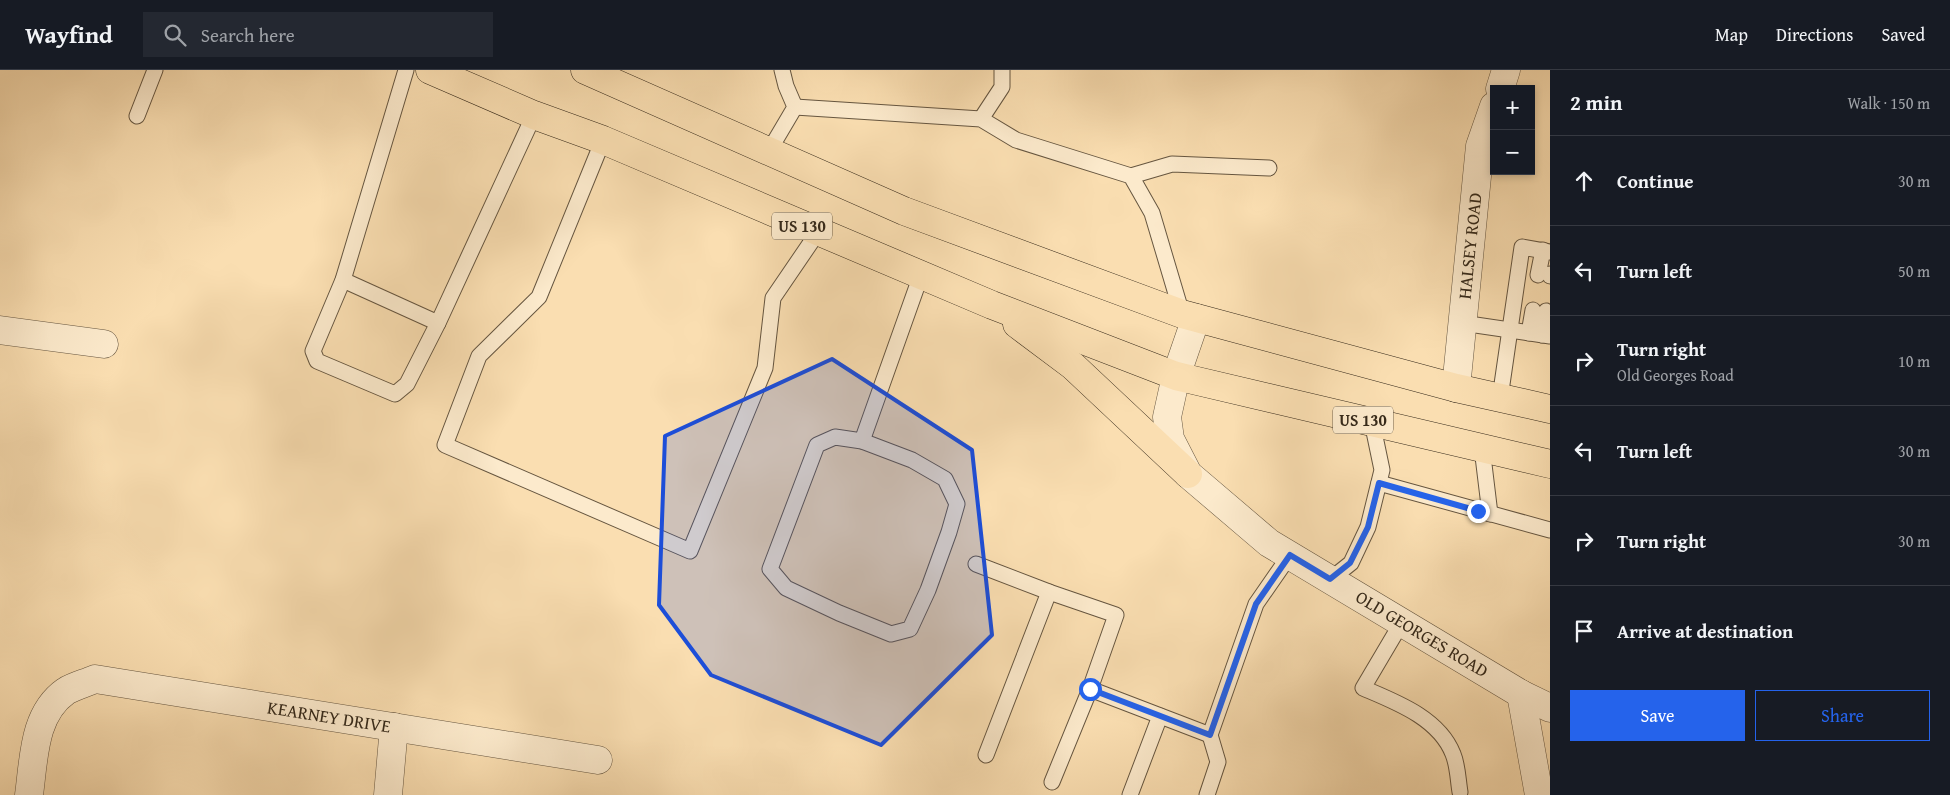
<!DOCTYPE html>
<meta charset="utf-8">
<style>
:root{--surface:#171b24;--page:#242831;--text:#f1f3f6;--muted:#9ea1a6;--line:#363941;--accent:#2563eb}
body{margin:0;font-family:"Gentium Book Plus",serif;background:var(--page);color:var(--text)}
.controls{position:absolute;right:15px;top:15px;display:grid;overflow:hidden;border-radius:0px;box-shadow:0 2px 8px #0003}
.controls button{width:45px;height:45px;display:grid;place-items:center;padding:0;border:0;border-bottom:1px solid var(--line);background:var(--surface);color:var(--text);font:25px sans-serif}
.stop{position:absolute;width:15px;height:15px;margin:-11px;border:4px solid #2563eb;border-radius:50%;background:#fff}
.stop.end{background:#2563eb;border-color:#fff;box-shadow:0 1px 5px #0008}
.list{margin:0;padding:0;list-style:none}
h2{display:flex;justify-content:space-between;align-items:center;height:65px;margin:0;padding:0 20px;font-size:21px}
h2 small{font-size:16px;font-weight:400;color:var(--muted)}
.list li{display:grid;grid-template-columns:32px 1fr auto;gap:15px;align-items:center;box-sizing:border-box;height:90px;padding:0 20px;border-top:1px solid var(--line)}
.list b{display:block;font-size:19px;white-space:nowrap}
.list p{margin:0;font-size:16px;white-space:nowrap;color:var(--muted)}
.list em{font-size:16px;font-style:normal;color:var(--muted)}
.actions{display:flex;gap:10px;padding:15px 20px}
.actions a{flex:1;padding:11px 0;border:1px solid var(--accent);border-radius:0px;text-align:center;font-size:18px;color:var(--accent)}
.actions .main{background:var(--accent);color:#fff}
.icon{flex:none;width:28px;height:28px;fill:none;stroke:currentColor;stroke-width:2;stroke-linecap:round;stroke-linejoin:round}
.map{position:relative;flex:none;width:1550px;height:725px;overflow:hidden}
header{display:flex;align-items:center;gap:30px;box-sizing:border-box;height:70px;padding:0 25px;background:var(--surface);border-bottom:1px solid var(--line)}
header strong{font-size:24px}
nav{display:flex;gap:28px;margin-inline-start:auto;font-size:18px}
.search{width:350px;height:45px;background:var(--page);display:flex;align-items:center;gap:12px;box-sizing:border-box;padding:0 18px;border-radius:0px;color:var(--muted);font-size:19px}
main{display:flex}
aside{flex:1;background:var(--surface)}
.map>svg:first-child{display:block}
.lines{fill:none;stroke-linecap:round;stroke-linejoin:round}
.lane-casing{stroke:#665640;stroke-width:17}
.street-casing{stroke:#665640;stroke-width:29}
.highway-casing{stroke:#35291a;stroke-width:29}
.lane{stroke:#fceacc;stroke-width:15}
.street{stroke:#fceacc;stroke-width:28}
.highway{stroke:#fadeb1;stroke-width:28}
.route{stroke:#2563eb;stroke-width:6}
.marked{fill:#1d4ed8;fill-opacity:0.2;stroke:#1d4ed8;stroke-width:4;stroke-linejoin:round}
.labels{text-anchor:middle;stroke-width:4.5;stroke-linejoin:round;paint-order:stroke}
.shield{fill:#fceacc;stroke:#71634f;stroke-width:1}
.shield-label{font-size:16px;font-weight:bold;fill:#35291a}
.street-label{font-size:18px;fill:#35291a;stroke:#fceacc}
</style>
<header>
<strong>Wayfind</strong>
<div class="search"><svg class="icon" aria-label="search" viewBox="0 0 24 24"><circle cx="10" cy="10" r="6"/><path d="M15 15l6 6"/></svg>Search here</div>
<nav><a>Map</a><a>Directions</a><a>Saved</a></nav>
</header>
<main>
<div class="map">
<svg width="1550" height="725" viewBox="0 0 1550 725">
<rect width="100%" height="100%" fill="#fadeb1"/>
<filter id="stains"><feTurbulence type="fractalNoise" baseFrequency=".004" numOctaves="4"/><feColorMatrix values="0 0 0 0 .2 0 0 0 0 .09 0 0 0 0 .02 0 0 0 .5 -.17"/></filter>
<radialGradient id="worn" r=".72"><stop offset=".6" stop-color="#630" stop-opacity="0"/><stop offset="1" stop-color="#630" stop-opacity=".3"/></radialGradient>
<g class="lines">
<!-- lane casing -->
<g class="lane-casing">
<g id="lane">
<path d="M 406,0 L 343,210 L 313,281 L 317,291 L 395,324 L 407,314 L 438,253 L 534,45"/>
<path d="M 795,37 L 981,49 L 1016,70 L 1131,106 L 1152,143 L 1182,244"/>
<path d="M 137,46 L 155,0"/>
<path d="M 981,49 L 1002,17 L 1002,0"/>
<path d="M 603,70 L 539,227 L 479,286 L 445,375 L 690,481 L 765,298 L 773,228 L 818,162"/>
<path d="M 769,81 L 795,37 L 786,16 L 782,0"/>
<path d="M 1131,106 L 1172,94 L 1269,98"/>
<path d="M 1538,205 L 1543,180"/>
<path d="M 1550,206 L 1550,204"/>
<path d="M 343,210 L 438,253"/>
<path d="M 1462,253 L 1550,266"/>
<path d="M 1529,263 L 1533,240"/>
<path d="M 1542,265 L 1546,241"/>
<path d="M 1500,328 L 1522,177 L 1550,182"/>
<path d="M 835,367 L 862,371 L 912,390 L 945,409 L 957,434 L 949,462 L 928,520 L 910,559 L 891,564 L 839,543 L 786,518 L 770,499 L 817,375 Z"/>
<path d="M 862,371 L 921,205"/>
<path d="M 1482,378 L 1490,444"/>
<path d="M 1379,413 L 1550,460"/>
<path d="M 976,494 L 1049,522 L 1116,545 L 1090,619 L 1052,712"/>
<path d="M 1331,509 L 1351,493 L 1368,457 L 1382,400 L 1372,352"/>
<path d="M 1402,552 L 1363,618 C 1396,632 1439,648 1453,684 C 1458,696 1458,711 1460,722"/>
<path d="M 1090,619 L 1210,665 L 1256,534 L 1290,485"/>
<path d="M 986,685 L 1049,522"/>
<path d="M 1130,725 L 1160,646"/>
<path d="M 1207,725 L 1218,692 L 1210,665"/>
</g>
</g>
<!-- street casing -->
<g class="street-casing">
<g id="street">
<path d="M 1500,19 L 1506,0"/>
<path d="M 1196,248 L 1176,306 L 1167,347 L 1170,369 L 1188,404 L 1269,473 L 1521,624 L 1550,638"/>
<path d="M 0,260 L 104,274"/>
<path d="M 1456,318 L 1480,76 L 1494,36"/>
<path d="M 1521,624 L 1539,725"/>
<path d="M 29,725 C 34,689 33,644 66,621 C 74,616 86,613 95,609 L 598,690"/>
<path d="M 388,725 L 394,657"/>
</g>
</g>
<!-- highway casing -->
<g class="highway-casing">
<g id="highway">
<path d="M 430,0 L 534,45 L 603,70 L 992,235 L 1176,306 L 1550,394"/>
<path d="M 585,0 L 904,141 L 1182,244 L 1456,318 L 1550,339"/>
<path d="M 1017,254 L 1073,296 L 1188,404"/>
</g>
</g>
<!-- lane -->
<use href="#lane" class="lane"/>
<!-- street -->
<use href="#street" class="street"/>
<!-- highway -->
<use href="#highway" class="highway"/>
</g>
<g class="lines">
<!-- route -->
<path class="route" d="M 1090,619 L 1210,665 L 1256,534 L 1290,485 L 1330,509 L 1350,493 L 1368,457 L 1379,413 L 1478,441"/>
</g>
<!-- marked area -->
<path class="marked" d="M 832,289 L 972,380 L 992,565 L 881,675 L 711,605 L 659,535 L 665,366 Z"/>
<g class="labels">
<!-- shield labels -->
<g class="shield">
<rect x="772" y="142.5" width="60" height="27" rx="4"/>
<rect x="1333" y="336.5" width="60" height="27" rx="4"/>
</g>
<g class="shield-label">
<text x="802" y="162">US 130</text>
<text x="1363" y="356">US 130</text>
</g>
<!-- street labels -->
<g class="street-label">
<text transform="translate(1470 176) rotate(-84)" y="6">HALSEY ROAD</text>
<text transform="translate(1422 564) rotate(31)" y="6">OLD GEORGES ROAD</text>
<text transform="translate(329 647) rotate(9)" y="6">KEARNEY DRIVE</text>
</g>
</g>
<rect width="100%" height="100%" filter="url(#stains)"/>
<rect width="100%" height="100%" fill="url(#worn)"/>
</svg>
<div class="controls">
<button>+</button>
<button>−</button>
</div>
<div class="stop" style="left:1090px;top:619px"></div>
<div class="stop end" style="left:1478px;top:441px"></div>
</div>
<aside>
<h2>2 min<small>Walk · 150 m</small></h2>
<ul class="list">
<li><svg class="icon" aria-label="ahead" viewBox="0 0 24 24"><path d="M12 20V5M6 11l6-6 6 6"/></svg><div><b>Continue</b></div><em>30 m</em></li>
<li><svg class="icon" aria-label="left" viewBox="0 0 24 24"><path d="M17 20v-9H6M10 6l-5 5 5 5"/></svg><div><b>Turn left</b></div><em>50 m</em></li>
<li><svg class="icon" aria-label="right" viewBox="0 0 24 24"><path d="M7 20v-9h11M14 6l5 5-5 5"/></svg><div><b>Turn right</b><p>Old Georges Road</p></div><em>10 m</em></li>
<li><svg class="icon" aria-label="left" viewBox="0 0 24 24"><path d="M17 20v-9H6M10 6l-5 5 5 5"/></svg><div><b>Turn left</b></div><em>30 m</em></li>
<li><svg class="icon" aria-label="right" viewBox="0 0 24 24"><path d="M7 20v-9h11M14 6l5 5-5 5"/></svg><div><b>Turn right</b></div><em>30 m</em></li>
<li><svg class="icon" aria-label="arrive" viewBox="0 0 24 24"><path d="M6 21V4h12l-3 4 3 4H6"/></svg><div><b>Arrive at destination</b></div></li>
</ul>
<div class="actions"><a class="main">Save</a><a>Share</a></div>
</aside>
</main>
